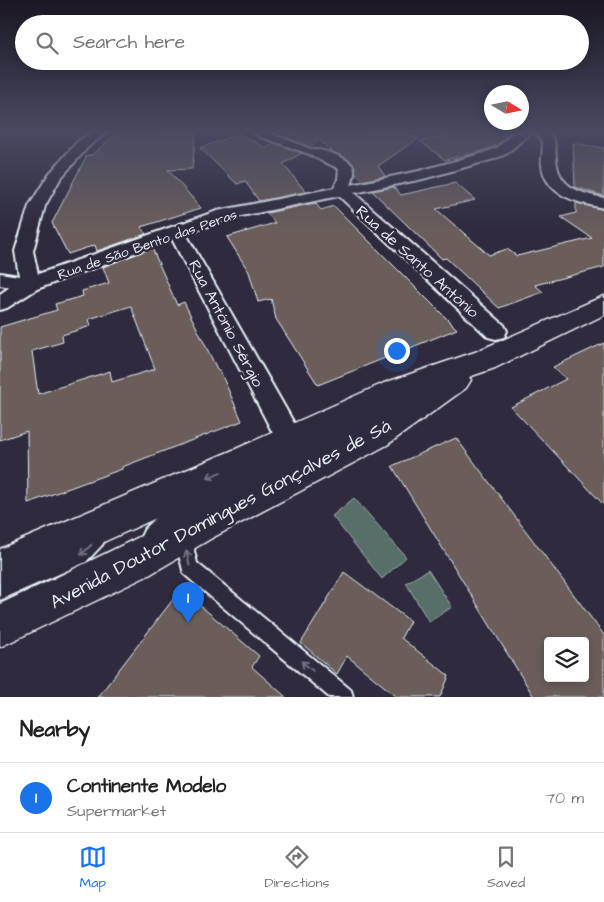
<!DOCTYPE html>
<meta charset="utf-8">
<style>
:root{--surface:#fff;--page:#f2f2f2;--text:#222;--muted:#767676;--line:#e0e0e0;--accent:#1a73e8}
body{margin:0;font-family:"Architects Daughter",sans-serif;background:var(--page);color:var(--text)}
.controls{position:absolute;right:15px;bottom:15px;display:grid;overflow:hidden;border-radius:5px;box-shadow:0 2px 8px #0003}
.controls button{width:45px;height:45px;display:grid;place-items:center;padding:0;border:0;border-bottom:1px solid var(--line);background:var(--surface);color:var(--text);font:25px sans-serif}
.compass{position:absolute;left:484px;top:85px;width:45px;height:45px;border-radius:50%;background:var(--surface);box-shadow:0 2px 8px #0003;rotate:100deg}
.you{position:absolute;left:396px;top:350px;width:18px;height:18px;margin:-12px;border:4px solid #fff;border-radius:50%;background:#1a73e8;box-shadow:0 0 0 8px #1a73e833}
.badge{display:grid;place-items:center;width:32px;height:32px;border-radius:50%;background:var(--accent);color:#fff;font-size:16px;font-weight:700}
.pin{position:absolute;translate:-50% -41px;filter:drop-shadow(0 1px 2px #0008)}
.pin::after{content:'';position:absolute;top:26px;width:18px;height:15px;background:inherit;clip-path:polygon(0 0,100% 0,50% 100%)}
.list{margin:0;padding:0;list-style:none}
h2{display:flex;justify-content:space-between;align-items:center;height:65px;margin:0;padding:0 20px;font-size:21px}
h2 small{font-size:16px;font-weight:400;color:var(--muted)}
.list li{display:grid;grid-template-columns:32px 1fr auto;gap:15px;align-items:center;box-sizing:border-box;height:70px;padding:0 20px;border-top:1px solid var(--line)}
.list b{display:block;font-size:19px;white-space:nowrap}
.list p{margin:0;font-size:16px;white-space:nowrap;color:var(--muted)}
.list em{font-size:16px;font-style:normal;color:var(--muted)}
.icon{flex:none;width:28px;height:28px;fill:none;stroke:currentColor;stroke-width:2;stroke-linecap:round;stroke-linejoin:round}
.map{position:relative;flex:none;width:604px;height:697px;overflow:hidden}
.search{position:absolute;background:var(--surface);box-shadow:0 2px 8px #0003;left:15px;right:15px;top:15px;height:55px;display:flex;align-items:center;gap:12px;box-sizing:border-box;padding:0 18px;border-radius:28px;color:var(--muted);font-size:19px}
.sheet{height:135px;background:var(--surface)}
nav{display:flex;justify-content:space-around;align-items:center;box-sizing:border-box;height:70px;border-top:1px solid var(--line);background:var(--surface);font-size:14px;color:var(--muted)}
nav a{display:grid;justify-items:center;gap:2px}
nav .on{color:var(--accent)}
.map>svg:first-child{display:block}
.green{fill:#586e68;stroke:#a0b0b0}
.building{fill:#6b5d5a;stroke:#e8f1f8;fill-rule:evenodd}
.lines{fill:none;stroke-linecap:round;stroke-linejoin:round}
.service-casing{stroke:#e8f1f8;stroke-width:4}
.pedestrian-casing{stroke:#e8f1f8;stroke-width:4}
.minor-casing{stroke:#e8f1f8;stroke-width:4}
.secondary-casing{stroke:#e8f1f8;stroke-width:3}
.service{fill:#2f2a3d;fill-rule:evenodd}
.pedestrian{fill:#2f2a3d;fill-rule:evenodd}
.minor{fill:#2f2a3d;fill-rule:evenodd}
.secondary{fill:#2f2a3d;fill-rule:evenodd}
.oneway{stroke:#70707e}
.labels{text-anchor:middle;stroke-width:5;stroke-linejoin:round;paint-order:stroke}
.far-street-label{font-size:14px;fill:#e8f1f8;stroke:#2f2a3d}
.street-label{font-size:16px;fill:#e8f1f8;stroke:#2f2a3d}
.near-street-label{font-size:19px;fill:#e8f1f8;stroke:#2f2a3d}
</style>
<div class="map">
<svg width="604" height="697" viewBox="0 0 604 697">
<rect width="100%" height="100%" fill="#2f2a3d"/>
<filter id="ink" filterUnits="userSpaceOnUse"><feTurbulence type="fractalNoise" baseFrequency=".02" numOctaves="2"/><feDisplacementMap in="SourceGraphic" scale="10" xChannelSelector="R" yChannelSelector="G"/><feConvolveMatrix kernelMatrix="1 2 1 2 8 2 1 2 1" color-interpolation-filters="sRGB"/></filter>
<g filter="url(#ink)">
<!-- green -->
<g class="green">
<path d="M 354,498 L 406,557 L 382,579 L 332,516 Z"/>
<path d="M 428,570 L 452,607 L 429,622 L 406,583 Z"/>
</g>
<!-- building -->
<g class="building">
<path d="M 118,132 L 196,132 L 192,169 L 168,170 L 201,208 L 141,227 L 146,234 L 97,251 L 95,245 L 68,254 L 52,223 L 87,155 L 92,155 Z"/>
<path d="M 295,132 L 394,132 L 419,138 L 378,166 L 385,176 L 362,181 L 356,175 L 355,167 L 350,161 L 331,151 L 318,139 L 310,147 L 286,137 Z"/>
<path d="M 463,132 L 511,132 L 496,146 L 475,153 L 445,160 L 420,141 Z"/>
<path d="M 239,134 L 266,148 L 274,143 L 302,153 L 283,164 L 306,192 L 259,201 L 245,181 L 237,184 L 200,148 Z"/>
<path d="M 573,143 L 604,148 L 604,196 L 575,187 Z"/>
<path d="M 455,183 L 475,200 L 436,209 L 489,255 L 507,249 L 517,256 L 592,238 L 561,217 L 576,213 L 576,203 L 604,210 L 604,267 L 535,285 L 543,292 L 499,308 L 446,258 L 442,259 L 372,191 L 394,187 L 401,195 Z"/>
<path d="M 315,203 L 321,210 L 334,206 L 457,329 L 318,385 L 276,319 L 271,299 L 258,302 L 249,272 L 227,237 L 275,223 L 267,213 Z"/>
<path d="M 152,248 L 177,305 L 184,302 L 218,371 L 220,371 L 242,421 L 122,467 L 122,469 L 28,503 L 27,431 L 0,440 L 0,327 L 57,310 L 55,304 L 83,296 L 82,291 L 109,283 L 103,267 ZM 131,306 L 155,369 L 112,382 L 110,371 L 38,394 L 32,351 L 63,342 L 62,335 L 91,326 L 89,319 Z"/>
<path d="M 604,343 L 604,505 L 511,407 L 566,379 L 553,367 Z"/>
<path d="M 456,438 L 604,635 L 604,697 L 534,697 L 392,466 ZM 548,641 L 585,641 L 585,678 L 548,678 Z"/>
<path d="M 344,572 L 410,621 L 401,638 L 449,676 L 440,697 L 397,697 L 347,656 L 337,674 L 301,643 Z"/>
<path d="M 181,589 L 259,656 L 252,667 L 286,697 L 98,697 Z"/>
</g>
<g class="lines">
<!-- service casing -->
<g class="service-casing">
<g id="service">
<path d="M 188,531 L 193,534 L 196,539 L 194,551 L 197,563 L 351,690 L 353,697 L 329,697 L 184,574 L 178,551 L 183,534 Z"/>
<path d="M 97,532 L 102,535 L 105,540 L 102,545 L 86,562 L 0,600 L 0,584 L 74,550 L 92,535 Z"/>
</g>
</g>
<!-- pedestrian casing -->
<g class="pedestrian-casing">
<path id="pedestrian" d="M 258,132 L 267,132 L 321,153 L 316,156 L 312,155 L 259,136 Z"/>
</g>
<!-- minor casing -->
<g class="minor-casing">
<g id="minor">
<path d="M 92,132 L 107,132 L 88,147 L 60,179 L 45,206 L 33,251 L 38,274 L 217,211 L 334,188 L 338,179 L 339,169 C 331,164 314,159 309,153 L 311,150 C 320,148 346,157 352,165 C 356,170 353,180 351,185 L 419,171 L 484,153 L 497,148 L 514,132 L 532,132 L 506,154 L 494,159 L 423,179 L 354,193 L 504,325 L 507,331 L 504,337 L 496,339 L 488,337 L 339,196 L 227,219 L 186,234 L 299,432 L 304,435 L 309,435 L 406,393 L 415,396 L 418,403 L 415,410 L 320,456 L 311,459 L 299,459 L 288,478 L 190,527 L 166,552 L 155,557 L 144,552 L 139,541 L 144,530 L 168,505 L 268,460 L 274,451 L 277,441 L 172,239 L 37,289 L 7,308 L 0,310 L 0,294 L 10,287 L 0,285 L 0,273 L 19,276 L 15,251 L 29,206 L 49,174 L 78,141 Z"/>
<path d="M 253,132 L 267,132 L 269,134 L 262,138 Z"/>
<path d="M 535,132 L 548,132 C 556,141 555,146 556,157 C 557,187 579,193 604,198 L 604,208 C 579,203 545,196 542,165 C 541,158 544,148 542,141 C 541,139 537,135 535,132 Z"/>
</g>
</g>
<!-- secondary casing -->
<g class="secondary-casing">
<path id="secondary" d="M 604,296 L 604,315 L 495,368 L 469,377 L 471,380 L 466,388 L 387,445 L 212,538 L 149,575 L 0,647 L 0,604 C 123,547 243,484 365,425 L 391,408 L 262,470 L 0,589 L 0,549 L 238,448 L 384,383 L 475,352 Z"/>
</g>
<!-- service -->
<use href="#service" class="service"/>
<!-- pedestrian -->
<use href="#pedestrian" class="pedestrian"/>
<!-- minor -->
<use href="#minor" class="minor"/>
<!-- secondary -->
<use href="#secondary" class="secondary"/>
</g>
<!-- one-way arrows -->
<defs><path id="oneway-shaft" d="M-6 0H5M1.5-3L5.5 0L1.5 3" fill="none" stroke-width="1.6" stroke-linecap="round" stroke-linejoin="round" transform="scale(1.25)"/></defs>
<g class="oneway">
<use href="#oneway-shaft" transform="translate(214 475) rotate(156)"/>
<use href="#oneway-shaft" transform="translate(86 550) rotate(135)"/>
<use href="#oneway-shaft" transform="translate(188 558) rotate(-102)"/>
<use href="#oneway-shaft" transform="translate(307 666) rotate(-140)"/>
</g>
</g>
<!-- sky -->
<linearGradient id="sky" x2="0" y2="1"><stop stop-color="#1a1722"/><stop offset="0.57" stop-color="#474a62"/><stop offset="1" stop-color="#474a62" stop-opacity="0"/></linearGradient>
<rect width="604" height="230" fill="url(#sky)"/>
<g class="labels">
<!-- far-street labels -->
<g class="far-street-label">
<text transform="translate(147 244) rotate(-19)" y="5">Rua de São Bento das Peras</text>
</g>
<!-- street labels -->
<g class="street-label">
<text transform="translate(418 261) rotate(42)" y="6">Rua de Santo António</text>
<text transform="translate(227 323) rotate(62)" y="6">Rua António Sérgio</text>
</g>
<!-- near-street labels -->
<g class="near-street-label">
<text transform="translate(220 513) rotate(-28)" y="7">Avenida Doutor Domingues Gonçalves de Sá</text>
</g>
</g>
</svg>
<div class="controls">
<button><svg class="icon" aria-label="layers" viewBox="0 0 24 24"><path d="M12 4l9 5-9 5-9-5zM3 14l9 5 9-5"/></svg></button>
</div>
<svg class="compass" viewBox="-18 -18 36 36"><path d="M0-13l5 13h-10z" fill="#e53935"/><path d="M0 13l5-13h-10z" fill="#767676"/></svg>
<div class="you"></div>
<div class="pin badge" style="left:188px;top:623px">1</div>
<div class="search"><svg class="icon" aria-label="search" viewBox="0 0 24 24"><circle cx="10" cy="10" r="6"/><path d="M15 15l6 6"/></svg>Search here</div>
</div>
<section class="sheet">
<h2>Nearby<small></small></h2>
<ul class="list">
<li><span class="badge">1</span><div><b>Continente Modelo</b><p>Supermarket</p></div><em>70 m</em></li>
</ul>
</section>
<nav>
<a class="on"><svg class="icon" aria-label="map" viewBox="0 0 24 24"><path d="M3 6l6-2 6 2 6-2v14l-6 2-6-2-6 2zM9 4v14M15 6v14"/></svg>Map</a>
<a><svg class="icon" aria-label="directions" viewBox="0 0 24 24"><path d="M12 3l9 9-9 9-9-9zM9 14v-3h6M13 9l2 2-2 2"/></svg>Directions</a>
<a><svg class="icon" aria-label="saved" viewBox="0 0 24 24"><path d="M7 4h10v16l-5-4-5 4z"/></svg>Saved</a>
</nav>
